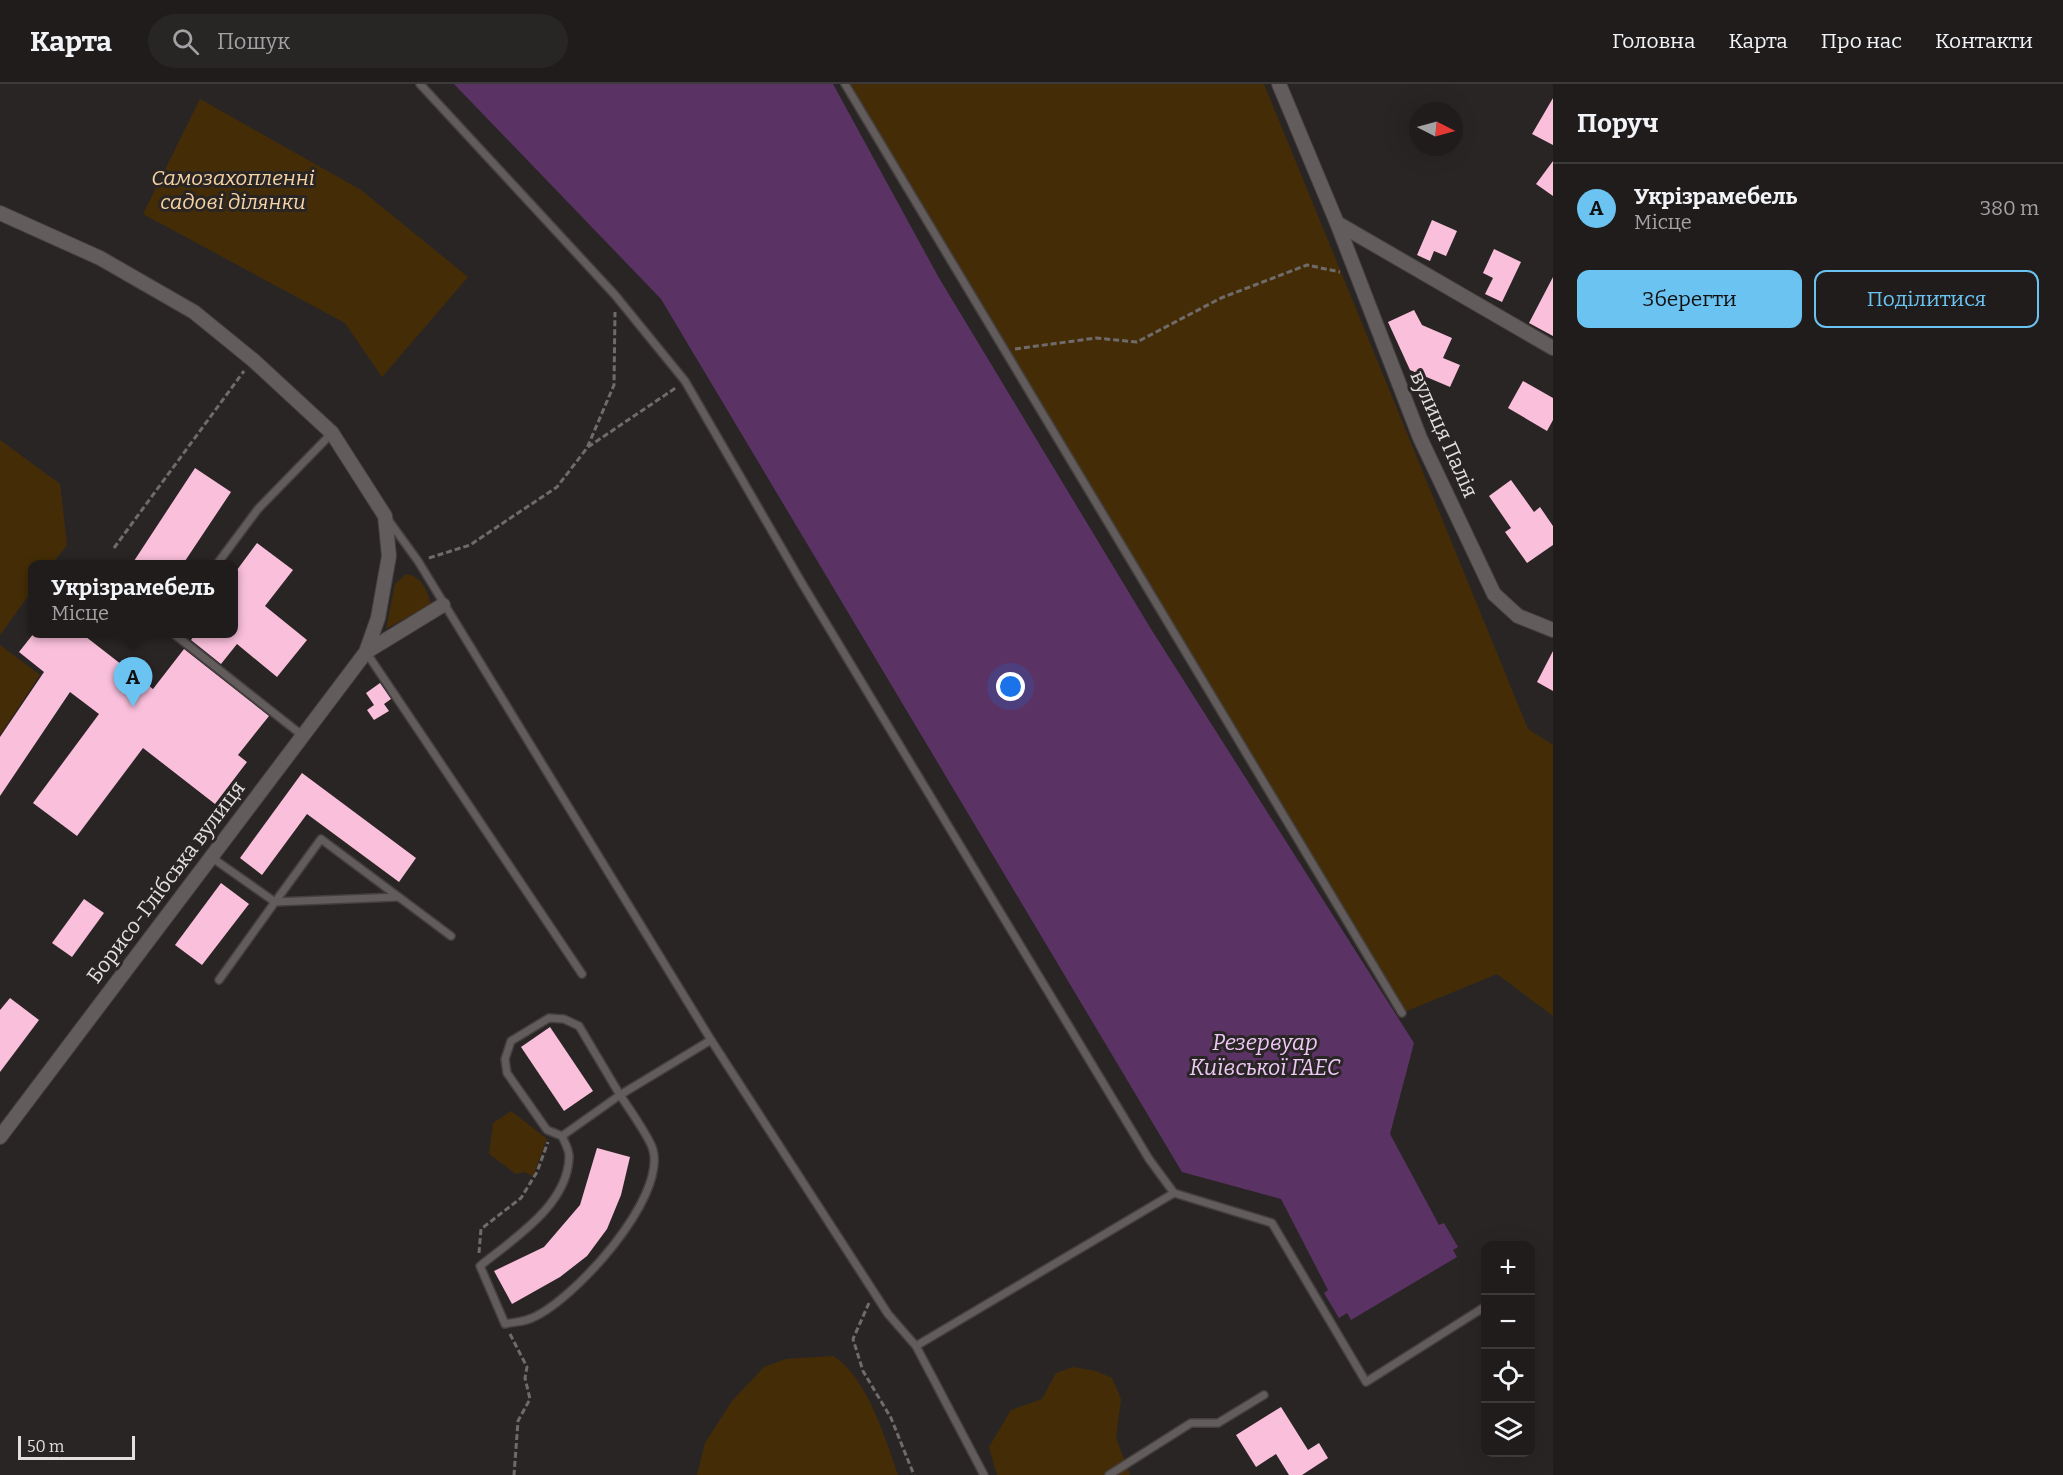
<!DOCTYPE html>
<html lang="uk">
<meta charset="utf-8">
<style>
:root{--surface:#201c1c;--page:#282525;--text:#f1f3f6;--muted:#a2a1a3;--line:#3d3a3b;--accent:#6ac3f1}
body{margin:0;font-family:Bitter,serif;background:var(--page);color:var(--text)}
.controls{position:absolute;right:18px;bottom:18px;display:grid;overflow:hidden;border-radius:12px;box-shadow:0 6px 24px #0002}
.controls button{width:54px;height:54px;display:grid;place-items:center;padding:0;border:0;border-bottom:2px solid var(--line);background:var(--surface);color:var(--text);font:30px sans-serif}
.compass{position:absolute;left:1409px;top:18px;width:54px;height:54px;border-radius:50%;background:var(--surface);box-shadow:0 6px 24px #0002;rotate:96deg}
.scale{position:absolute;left:18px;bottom:15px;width:117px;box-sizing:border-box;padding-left:6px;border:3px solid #e4e0e0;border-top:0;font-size:16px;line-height:21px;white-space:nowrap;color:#e4e0e0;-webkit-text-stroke:4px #2a2525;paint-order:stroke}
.you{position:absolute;left:1011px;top:603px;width:21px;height:21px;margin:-15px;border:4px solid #fff;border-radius:50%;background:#1a73e8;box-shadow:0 0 0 9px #1a73e833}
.badge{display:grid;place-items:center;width:39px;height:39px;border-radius:50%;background:var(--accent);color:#111;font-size:20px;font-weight:700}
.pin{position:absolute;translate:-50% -50px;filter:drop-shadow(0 2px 3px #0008)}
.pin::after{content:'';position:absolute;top:32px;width:21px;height:18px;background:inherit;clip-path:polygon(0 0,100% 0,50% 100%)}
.popup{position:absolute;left:28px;top:476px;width:210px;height:78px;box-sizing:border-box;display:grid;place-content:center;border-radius:12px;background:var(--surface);filter:drop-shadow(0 2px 4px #0005);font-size:20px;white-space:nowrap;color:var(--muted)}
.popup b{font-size:22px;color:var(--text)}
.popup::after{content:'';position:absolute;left:50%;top:100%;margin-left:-12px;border:12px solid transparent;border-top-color:var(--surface)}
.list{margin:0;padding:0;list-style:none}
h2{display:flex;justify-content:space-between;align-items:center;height:78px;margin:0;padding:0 24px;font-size:26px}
h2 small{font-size:20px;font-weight:400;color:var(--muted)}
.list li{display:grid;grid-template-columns:39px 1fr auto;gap:18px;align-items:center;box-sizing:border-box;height:90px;padding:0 24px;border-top:2px solid var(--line)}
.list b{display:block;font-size:22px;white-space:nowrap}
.list p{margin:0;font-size:20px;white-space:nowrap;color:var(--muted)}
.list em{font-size:20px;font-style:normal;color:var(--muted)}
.actions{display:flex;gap:12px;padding:18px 24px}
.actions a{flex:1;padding:14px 0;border:2px solid var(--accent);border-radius:12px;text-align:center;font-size:21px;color:var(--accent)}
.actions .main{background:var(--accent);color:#111}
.icon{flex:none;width:33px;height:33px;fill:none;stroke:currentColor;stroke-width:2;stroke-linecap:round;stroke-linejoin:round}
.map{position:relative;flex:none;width:1553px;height:1391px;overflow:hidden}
header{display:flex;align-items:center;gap:36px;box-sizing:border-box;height:84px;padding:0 30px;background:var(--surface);border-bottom:2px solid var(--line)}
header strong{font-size:28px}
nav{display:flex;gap:33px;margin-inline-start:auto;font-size:21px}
.search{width:420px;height:54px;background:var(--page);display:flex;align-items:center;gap:15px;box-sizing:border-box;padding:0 21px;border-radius:33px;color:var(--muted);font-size:22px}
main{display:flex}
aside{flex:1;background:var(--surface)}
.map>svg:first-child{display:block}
.green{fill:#442d06}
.water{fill:#5b3264}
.building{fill:#fabfdb}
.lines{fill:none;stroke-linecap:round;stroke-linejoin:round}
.service-casing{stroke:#454040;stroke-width:10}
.minor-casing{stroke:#454040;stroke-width:16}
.path{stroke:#706b6b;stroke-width:3;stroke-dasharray:6 3;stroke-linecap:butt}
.service{stroke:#625c5c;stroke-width:7}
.minor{stroke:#625c5c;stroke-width:14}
.labels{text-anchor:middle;stroke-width:6;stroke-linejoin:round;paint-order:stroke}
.park-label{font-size:21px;font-style:italic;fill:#f6d3a2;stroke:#2a2525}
.street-label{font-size:21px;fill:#e4e0e0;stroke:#2a2525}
.water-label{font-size:22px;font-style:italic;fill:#eec8f7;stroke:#2a2525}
</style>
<header>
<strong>Карта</strong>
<div class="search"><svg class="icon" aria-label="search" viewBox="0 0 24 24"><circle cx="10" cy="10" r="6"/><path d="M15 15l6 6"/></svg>Пошук</div>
<nav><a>Головна</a><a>Карта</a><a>Про нас</a><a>Контакти</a></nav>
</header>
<main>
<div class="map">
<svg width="1553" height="1391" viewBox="0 0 1553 1391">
<rect width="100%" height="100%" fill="#2a2525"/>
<!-- green -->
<g class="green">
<path d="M 845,0 L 1264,0 L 1528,645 L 1553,661 L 1553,932 L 1497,890 L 1402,929 Z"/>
<path d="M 200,15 L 361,106 L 468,193 L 382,293 L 345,239 L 143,130 Z"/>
<path d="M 0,356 L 60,400 L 67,461 L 52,480 L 33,480 L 32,507 L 0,551 Z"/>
<path d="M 406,490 C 422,493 426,505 431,520 L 386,545 L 395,500 Z"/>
<path d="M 0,561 L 40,591 L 0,651 Z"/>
<path d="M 511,1027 L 547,1055 L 533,1092 L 524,1088 L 516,1090 L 489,1070 L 493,1039 Z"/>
<path d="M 833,1272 C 866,1291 886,1356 898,1391 L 697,1391 L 705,1359 L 732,1317 L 764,1283 L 786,1275 Z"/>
<path d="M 1073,1283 L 1096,1287 L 1112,1294 L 1121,1315 L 1116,1354 L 1130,1391 L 997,1391 L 989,1363 L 1011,1326 L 1042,1315 L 1056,1289 Z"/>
</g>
<!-- water -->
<path class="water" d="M 454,0 L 833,0 L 939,194 L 1151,545 L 1414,959 L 1390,1050 L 1439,1141 L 1444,1139 L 1458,1163 L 1453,1166 L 1457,1173 L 1351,1236 L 1347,1229 L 1339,1234 L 1324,1209 L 1328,1206 L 1281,1115 L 1182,1088 L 661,215 Z"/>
<!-- building -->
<g class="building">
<path d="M 1553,14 L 1553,61 L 1532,50 Z"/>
<path d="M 1553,77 L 1553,112 L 1536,100 Z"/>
<path d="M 1432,136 L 1457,147 L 1446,172 L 1434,167 L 1430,177 L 1417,171 Z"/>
<path d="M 1494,165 L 1521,178 L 1502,218 L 1485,210 L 1493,194 L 1483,189 Z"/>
<path d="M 1553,193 L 1553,252 L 1529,239 Z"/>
<path d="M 1414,226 L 1422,241 L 1452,254 L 1443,274 L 1460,281 L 1450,303 L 1410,286 L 1388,238 Z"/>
<path d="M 1523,297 L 1553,314 L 1553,336 L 1547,347 L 1508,324 Z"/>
<path d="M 195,384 L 231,408 L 183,480 L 132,480 Z"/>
<path d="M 1511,396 L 1534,428 L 1540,423 L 1553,442 L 1553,461 L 1527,479 L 1505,448 L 1511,444 L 1489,412 Z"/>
<path d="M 257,459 L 293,486 L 265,522 L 307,556 L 277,593 L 237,560 L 221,580 L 191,556 L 196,549 L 234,549 L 234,490 Z"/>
<path d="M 34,549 L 81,549 L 153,605 L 184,565 L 269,632 L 238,671 L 247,678 L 215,720 L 143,664 L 77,752 L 33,719 L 99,630 L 70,608 L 0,712 L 0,653 L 44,588 L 19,568 Z"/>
<path d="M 1553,567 L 1553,607 L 1537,598 Z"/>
<path d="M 380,599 L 391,615 L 384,620 L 389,627 L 374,636 L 367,626 L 374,621 L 366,609 Z"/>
<path d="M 302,689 L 416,774 L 399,798 L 307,730 L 262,791 L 240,774 Z"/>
<path d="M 221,799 L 249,820 L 202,881 L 175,861 Z"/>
<path d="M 84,815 L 104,829 L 72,873 L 52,859 Z"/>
<path d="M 10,914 L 39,936 L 0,988 L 0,926 Z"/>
<path d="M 550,943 L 593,1007 L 564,1027 L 521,963 Z"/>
<path d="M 597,1064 L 630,1073 L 621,1111 L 607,1145 L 587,1172 L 560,1193 L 512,1220 L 494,1187 L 544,1163 L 580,1121 Z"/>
<path d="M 1281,1323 L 1308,1366 L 1319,1359 L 1328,1374 L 1302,1391 L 1289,1391 L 1276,1370 L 1256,1383 L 1236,1351 Z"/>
</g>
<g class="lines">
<!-- service casing -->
<g class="service-casing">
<g id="service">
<path d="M 420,0 L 615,211 L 685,297 L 803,501 L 1149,1075 L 1174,1109"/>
<path d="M 845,0 L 1402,929"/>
<path d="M 389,437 L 418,477 L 711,956 L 888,1230 L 916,1262 L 984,1391"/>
<path d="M 217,480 L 258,425 L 332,349"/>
<path d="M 174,550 L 303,652"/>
<path d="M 366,568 L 582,890"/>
<path d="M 211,773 L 275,818 L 321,755 L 451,852"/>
<path d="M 219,896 L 275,818 L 398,813"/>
<path d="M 562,1052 L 547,1046 L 507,989 L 505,975 L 511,957 L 549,934 L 564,935 L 579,942 L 620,1011 L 562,1052 C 565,1059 570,1067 569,1074 C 567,1122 513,1155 480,1182 L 505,1240 C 513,1238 524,1238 532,1234 C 574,1216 666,1115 653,1066 C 650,1054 628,1023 620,1011 L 711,956"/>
<path d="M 916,1262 L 1174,1109 L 1272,1139 L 1366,1298 L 1486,1222"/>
<path d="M 1109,1391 L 1191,1339 L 1218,1339 L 1264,1311"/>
</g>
</g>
<!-- minor casing -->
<g class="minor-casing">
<g id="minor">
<path d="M 1279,0 L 1337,139 L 1420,354 L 1494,510 L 1518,532 L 1553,546"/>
<path d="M 0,129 L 100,174 L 194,228 L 253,276 L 332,349 L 385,432 L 389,472 L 378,534 L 366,568 L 0,1053"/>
<path d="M 1337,139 L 1553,264"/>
<path d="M 366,568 L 443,521"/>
</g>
</g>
<!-- path -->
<g class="path">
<path d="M 1015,265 L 1096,254 L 1137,258 L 1221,214 L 1307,181 L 1340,188"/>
<path d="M 588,363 L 677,303"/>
<path d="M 114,464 L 244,287"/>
<path d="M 429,474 L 470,461 L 557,403 L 587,364 L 614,301 L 615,228"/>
<path d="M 479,1169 L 481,1145 L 521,1114 L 537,1088 L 548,1058"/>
<path d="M 869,1219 L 853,1255 L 863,1287 L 891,1334 L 914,1391"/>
<path d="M 510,1250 L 527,1283 L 525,1294 L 530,1315 L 518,1337 L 514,1391"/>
</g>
<!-- service -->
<use href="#service" class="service"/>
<!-- minor -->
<use href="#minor" class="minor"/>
</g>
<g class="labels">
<!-- park labels -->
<g class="park-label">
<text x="233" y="101">Самозахопленні<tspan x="233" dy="24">садові ділянки</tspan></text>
</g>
<!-- street labels -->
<g class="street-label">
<text transform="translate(1444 350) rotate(66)" y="7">вулиця Палія</text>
<text transform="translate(166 798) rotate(-53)" y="7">Борисо-Глібська вулиця</text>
</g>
<!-- water labels -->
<g class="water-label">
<text x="1265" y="966">Резервуар<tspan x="1265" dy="25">Київської ГАЕС</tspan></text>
</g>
</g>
</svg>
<div class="controls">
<button>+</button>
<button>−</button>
<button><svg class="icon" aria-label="locate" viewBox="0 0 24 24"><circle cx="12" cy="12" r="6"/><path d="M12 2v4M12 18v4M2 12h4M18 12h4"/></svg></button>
<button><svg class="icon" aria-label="layers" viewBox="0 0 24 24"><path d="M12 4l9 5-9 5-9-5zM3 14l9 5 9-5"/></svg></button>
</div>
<svg class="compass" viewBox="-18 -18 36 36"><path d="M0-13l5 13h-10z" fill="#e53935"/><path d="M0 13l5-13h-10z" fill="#a2a1a3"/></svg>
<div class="scale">50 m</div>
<div class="you"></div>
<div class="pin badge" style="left:133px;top:623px">A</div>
<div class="popup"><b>Укрізрамебель</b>Місце</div>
</div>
<aside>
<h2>Поруч<small></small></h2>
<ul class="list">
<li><span class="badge">A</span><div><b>Укрізрамебель</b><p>Місце</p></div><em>380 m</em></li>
</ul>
<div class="actions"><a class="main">Зберегти</a><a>Поділитися</a></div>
</aside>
</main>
